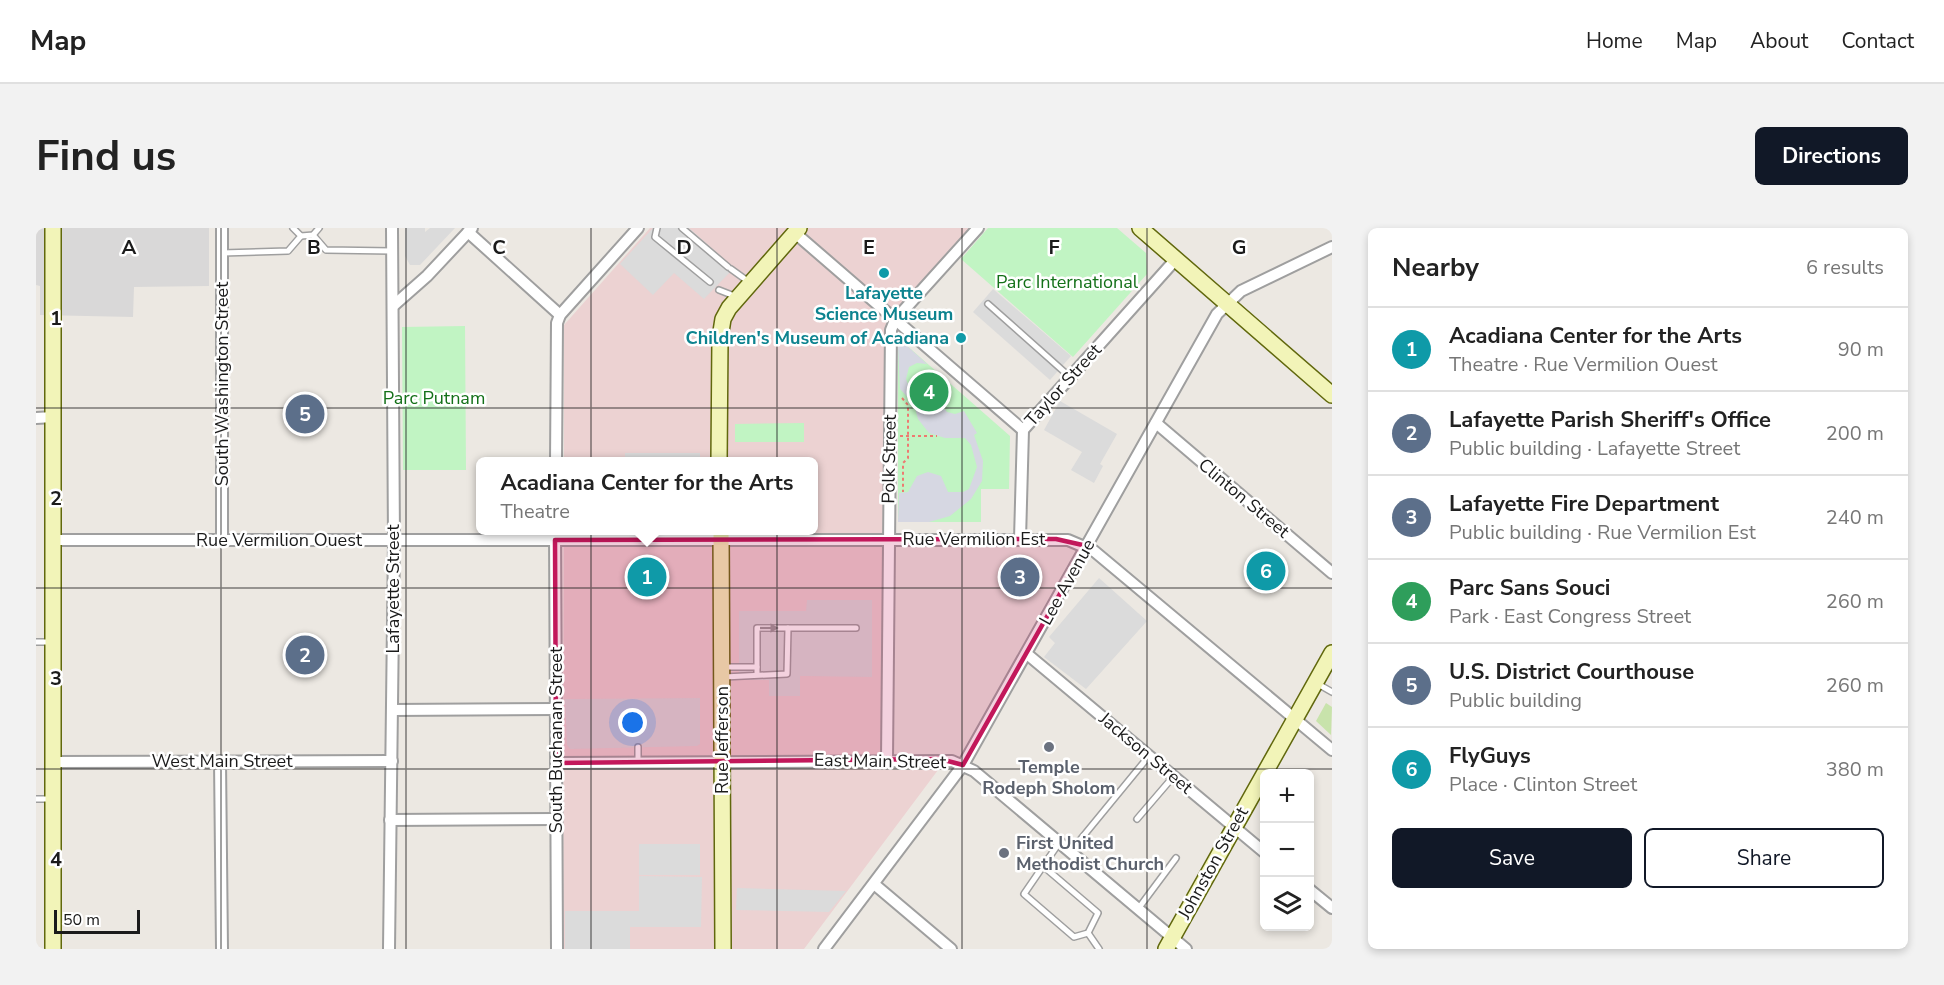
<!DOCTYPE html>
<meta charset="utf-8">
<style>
:root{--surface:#fff;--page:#f2f2f2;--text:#222;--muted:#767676;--line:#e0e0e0;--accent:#111827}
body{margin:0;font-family:"Nunito Sans",sans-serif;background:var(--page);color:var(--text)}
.controls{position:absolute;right:18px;bottom:18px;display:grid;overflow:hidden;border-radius:9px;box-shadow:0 3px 9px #0003}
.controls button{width:54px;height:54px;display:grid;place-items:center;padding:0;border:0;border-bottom:2px solid var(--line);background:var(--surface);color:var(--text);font:30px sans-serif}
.scale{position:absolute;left:18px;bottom:15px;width:86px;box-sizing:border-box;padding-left:6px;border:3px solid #1b1b1b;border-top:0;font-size:16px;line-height:21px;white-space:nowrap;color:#1b1b1b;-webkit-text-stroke:4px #fff;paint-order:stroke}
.you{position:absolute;left:597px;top:495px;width:21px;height:21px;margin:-15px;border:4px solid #fff;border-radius:50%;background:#1a73e8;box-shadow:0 0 0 9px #1a73e833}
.badge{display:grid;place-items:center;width:39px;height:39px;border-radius:50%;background:var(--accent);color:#fff;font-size:20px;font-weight:700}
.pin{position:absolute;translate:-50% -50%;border:3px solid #fff;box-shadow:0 2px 6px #0006}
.popup{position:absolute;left:440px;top:229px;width:342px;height:78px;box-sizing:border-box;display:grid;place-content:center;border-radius:9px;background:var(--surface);filter:drop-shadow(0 2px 4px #0005);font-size:20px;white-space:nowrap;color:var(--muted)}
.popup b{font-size:22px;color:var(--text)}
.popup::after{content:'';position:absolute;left:50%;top:100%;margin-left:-12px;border:12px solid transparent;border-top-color:var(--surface)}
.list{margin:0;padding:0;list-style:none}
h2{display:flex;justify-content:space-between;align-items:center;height:78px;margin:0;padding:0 24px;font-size:26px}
h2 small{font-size:20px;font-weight:400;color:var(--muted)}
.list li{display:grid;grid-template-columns:39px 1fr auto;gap:18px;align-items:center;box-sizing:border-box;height:84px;padding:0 24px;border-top:2px solid var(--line)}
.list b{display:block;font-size:22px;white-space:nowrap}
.list p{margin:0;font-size:20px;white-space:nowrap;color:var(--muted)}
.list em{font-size:20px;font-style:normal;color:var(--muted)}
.actions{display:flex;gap:12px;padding:18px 24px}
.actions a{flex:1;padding:14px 0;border:2px solid var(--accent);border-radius:9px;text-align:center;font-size:21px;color:var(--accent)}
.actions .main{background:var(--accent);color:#fff}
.icon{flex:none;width:33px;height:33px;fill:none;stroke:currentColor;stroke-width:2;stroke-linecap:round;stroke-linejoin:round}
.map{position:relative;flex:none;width:1296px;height:721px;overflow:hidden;border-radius:9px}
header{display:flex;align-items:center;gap:36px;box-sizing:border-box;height:84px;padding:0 30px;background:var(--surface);border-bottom:2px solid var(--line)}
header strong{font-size:28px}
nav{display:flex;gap:33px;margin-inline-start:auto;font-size:21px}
.intro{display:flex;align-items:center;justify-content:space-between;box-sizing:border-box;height:144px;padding:0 36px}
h1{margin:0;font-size:42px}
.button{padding:15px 27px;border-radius:9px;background:var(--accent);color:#fff;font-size:21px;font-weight:700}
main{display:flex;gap:36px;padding:0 36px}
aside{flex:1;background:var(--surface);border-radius:9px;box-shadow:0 3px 9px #0003}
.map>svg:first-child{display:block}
.residential{fill:#d9d8d8}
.commercial{fill:#ecd2d2}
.grass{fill:#c8e3ab}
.park{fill:#c1f4c3}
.parking{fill:#dbdbdb}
.plaza{fill:#d6d7e2}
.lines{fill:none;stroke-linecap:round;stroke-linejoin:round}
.lane-casing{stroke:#9f9f9f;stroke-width:8}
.street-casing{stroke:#9f9f9f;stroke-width:14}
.secondary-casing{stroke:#61680d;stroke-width:18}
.path{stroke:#ee7a71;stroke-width:2;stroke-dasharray:3 3;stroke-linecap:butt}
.lane{stroke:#fff;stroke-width:5}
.street{stroke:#fff;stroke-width:10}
.secondary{stroke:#f2f4b8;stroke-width:15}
.oneway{fill:#989898}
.marked{fill:#c2185b;fill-opacity:0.2;stroke:#c2185b;stroke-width:4.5;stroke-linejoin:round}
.grid{fill:none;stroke:#1b1b1b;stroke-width:1.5;stroke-opacity:0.55}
.culture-dot{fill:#0f9aa8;stroke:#fff;stroke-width:2}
.worship-dot{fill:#6b7280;stroke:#fff;stroke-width:2}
.labels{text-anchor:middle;stroke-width:5;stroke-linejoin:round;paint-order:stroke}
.park-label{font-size:18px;fill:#137018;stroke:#fff}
.culture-label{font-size:18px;font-weight:bold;fill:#0d838f;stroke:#fff}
.street-label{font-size:18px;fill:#1b1b1b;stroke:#fff}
.worship-label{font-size:18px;font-weight:bold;fill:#5b616d;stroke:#fff}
.grid-label{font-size:20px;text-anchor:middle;font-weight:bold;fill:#1b1b1b;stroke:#fff;stroke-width:5;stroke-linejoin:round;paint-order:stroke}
</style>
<header>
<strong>Map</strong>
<nav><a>Home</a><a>Map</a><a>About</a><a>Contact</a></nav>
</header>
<div class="intro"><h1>Find us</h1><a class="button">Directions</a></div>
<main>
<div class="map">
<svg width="1296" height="721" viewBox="0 0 1296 721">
<rect width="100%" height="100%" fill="#ece8e2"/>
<!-- residential -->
<path class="residential" d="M 0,0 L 173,0 L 173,58 L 98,59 L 97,89 L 4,87 L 4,58 L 0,57 Z"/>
<!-- commercial -->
<path class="commercial" d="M 614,0 L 934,0 L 850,95 L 850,542 L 902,542 L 768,721 L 527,721 L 528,303 L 777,302 L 777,234 L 528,233 L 528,97 Z"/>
<!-- grass -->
<path class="grass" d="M 1290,475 L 1296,479 L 1295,507 L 1280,493 Z"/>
<!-- park -->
<g class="park">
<path d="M 952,0 L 1081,0 L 1110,25 L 1111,46 L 1037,129 L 925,31 Z"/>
<path d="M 429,98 L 430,242 L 367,242 L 366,99 Z"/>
<path d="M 869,116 L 974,208 L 973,261 L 945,261 L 945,294 L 862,294 L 862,119 Z"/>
<path d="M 768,195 L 768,214 L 699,214 L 699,196 Z"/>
</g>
<!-- parking -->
<g class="parking">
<path d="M 369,0 L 389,0 L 389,4 L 394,0 L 419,0 L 384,37 L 374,37 L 369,28 Z"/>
<path d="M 617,0 L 653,0 L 698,40 L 668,71 L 638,45 L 617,67 L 584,36 Z"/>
<path d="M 957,61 L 1035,128 L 1014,152 L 937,84 Z"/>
<path d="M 1024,173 L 1081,206 L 1064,236 L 1067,238 L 1058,255 L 1035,242 L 1046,224 L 1008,202 Z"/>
<path d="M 589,225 L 664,225 L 664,233 L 531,233 L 531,230 L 589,231 Z"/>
<path d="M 1063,350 L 1111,393 L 1050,461 L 1008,429 L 1019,415 L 1013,409 Z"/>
<path d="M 771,372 L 836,372 L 836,449 L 764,448 L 764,468 L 733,468 L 733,452 L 703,452 L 703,383 L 770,383 Z"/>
<path d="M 664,470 L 664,516 L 661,518 L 534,521 L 531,517 L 529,471 Z"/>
<rect x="603" y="616" width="61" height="31"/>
<path d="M 603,648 L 666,649 L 665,699 L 594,699 L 594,721 L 529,721 L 529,683 L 603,683 Z"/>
<path d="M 701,660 L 810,663 L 793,684 L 700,682 Z"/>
</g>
<!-- plaza -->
<path class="plaza" d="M 869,116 L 891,136 L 881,135 L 873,139 L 870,151 L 873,159 L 880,165 L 884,153 L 906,163 L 906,178 L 911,184 L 919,186 L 928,183 L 941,205 L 938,207 L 947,233 L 946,253 L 935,271 L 914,288 L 893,294 L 862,294 L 863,265 L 872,264 L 881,248 L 892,244 L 905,248 L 912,264 L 927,264 L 933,261 L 941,239 L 935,217 L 929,210 L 909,210 L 893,205 L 882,191 L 878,176 L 864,161 L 862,119 Z"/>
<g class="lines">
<!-- lane casing -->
<g class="lane-casing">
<g id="lane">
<path d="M 621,0 L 619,9 L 674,54"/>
<path d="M 646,0 L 692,39"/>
<path d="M 277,7 L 290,22 L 356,23"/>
<path d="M 265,8 L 277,7 L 283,0"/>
<path d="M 186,25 L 252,23 L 265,8 L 257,0"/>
<path d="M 695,41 L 713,54"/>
<path d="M 683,62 L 701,69"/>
<path d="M 952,76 L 1034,149"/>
<path d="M 752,400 L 820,400"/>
<path d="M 0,414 L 15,414"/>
<path d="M 686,439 L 721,439"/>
<path d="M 688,449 L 751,446 L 752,400 L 721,400 L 721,446"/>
<path d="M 1282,456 L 1296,464"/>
<path d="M 602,519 L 602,534"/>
<path d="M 0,571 L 15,571"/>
<path d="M 1101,591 L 1137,549"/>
<path d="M 1035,623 L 1113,528"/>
<path d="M 1007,638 L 1062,685 L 1052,705 L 1038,709 L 988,666 L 1023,615"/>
<path d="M 1102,681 L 1140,630"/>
<path d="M 1052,705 L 1063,721"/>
</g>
</g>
<!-- street casing -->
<g class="street-casing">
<g id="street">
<path d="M 432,4 L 524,87"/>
<path d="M 759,5 L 987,202"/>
<path d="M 357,78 L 391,48 L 436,0"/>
<path d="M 0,190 L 17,189"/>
<path d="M 1120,195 L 1296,345"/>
<path d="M 520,234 L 521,95 L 524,87 L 602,0"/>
<path d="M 519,302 L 521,721"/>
<path d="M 984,311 L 987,202 L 1140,31"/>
<path d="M 16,312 L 1032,312 L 1058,323 L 1296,522"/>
<path d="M 186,312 L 186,0"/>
<path d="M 991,426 L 1228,624"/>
<path d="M 356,482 L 520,481"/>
<path d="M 851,531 L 855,102 L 859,92 L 942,0"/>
<path d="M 184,533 L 186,721"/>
<path d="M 17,534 L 356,533"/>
<path d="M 520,535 L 916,533 L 938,543 L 1150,721"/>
<path d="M 354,592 L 520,591"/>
<path d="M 838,656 L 915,721"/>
<path d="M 1274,662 L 1296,680"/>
<path d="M 353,721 L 358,313 L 356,0"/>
<path d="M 788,721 L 927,537 L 1181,86 L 1205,63 L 1296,19"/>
</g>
</g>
<!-- secondary casing -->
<g class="secondary-casing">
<g id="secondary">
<path d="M 1104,0 L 1296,167"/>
<path d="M 683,234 L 684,110 L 687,91 L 693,80 L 763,0"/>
<path d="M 685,302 L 687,721"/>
<path d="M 17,721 L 17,0"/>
<path d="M 1130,721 L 1296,425"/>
</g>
</g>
<!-- path -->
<g class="path">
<path d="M 866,170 L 872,177 L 872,230 L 867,235 L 867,264"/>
<path d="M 864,208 L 901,208"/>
</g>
<!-- lane -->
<use href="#lane" class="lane"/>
<!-- street -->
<use href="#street" class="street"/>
<!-- secondary -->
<use href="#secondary" class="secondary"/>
</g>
<!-- one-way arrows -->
<defs><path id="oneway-solid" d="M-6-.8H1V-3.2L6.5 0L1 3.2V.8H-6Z" transform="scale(1.5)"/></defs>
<use class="oneway" href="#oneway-solid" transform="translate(733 400)"/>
<!-- marked area -->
<path class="marked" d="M 1020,311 L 1051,318 L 927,537 L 904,531 L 520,535 L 519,312 Z"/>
<!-- grid -->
<path class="grid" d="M 185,0 L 185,721M 370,0 L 370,721M 555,0 L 555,721M 741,0 L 741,721M 926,0 L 926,721M 1111,0 L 1111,721M 0,180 L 1296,180M 0,360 L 1296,360M 0,541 L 1296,541"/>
<!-- markers -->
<g class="culture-dot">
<circle cx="848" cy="45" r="6"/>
<circle cx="925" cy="110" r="6"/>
</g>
<g class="worship-dot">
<circle cx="1013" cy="519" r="6"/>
<circle cx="968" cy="625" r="6"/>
</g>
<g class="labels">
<!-- park labels -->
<g class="park-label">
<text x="1031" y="60">Parc International</text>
<text x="398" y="176">Parc Putnam</text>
</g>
<!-- culture labels -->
<g class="culture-label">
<text x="848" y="71">Lafayette<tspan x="848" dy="21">Science Museum</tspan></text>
<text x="913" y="116" text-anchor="end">Children's Museum of Acadiana</text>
</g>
<!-- street labels -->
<g class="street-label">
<text transform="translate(186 156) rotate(-90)" y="6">South Washington Street</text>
<text transform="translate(1027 157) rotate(-48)" y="6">Taylor Street</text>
<text transform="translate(853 231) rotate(-89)" y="6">Polk Street</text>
<text transform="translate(1208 270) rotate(40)" y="6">Clinton Street</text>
<text x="938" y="317">Rue Vermilion Est</text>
<text x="243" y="318">Rue Vermilion Ouest</text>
<text transform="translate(1031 354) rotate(-61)" y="6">Lee Avenue</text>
<text transform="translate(357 361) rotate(-90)" y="6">Lafayette Street</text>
<text transform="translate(520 512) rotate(-90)" y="6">South Buchanan Street</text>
<text transform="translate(686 512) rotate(-90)" y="6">Rue Jefferson</text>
<text transform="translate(1110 525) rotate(40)" y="6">Jackson Street</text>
<text x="186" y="539">West Main Street</text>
<text transform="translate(844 533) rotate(1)" y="6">East Main Street</text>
<text transform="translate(1177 635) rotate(-61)" y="6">Johnston Street</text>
</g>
<!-- worship labels -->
<g class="worship-label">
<text x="1013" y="545">Temple<tspan x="1013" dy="21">Rodeph Sholom</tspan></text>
<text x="980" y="621" text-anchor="start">First United<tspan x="980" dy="21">Methodist Church</tspan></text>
</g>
</g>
<g class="grid-label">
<text x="93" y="26">A</text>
<text x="278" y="26">B</text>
<text x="463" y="26">C</text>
<text x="648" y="26">D</text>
<text x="833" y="26">E</text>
<text x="1018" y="26">F</text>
<text x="1203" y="26">G</text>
<text x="20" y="97">1</text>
<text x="20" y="277">2</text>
<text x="20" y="457">3</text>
<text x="20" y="638">4</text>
</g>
</svg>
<div class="controls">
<button>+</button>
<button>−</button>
<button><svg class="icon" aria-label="layers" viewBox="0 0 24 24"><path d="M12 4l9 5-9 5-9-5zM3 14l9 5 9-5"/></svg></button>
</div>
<div class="scale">50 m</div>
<div class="you"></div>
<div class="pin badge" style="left:611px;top:349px;background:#0f9aa8">1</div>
<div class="popup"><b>Acadiana Center for the Arts</b>Theatre</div>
<div class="pin badge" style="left:269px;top:427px;background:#5c6f8a">2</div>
<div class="pin badge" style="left:984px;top:349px;background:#5c6f8a">3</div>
<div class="pin badge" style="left:893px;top:164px;background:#2e9e5b">4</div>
<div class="pin badge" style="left:269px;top:186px;background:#5c6f8a">5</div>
<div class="pin badge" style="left:1230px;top:343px;background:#0f9aa8">6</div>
</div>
<aside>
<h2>Nearby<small>6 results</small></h2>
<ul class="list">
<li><span class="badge" style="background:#0f9aa8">1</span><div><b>Acadiana Center for the Arts</b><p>Theatre · Rue Vermilion Ouest</p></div><em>90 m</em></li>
<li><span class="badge" style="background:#5c6f8a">2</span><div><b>Lafayette Parish Sheriff's Office</b><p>Public building · Lafayette Street</p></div><em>200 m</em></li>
<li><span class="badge" style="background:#5c6f8a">3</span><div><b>Lafayette Fire Department</b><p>Public building · Rue Vermilion Est</p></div><em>240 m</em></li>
<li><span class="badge" style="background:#2e9e5b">4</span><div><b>Parc Sans Souci</b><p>Park · East Congress Street</p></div><em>260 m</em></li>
<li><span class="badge" style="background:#5c6f8a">5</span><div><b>U.S. District Courthouse</b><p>Public building</p></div><em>260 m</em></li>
<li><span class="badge" style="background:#0f9aa8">6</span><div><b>FlyGuys</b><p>Place · Clinton Street</p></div><em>380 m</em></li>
</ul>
<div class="actions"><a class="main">Save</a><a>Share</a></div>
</aside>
</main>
